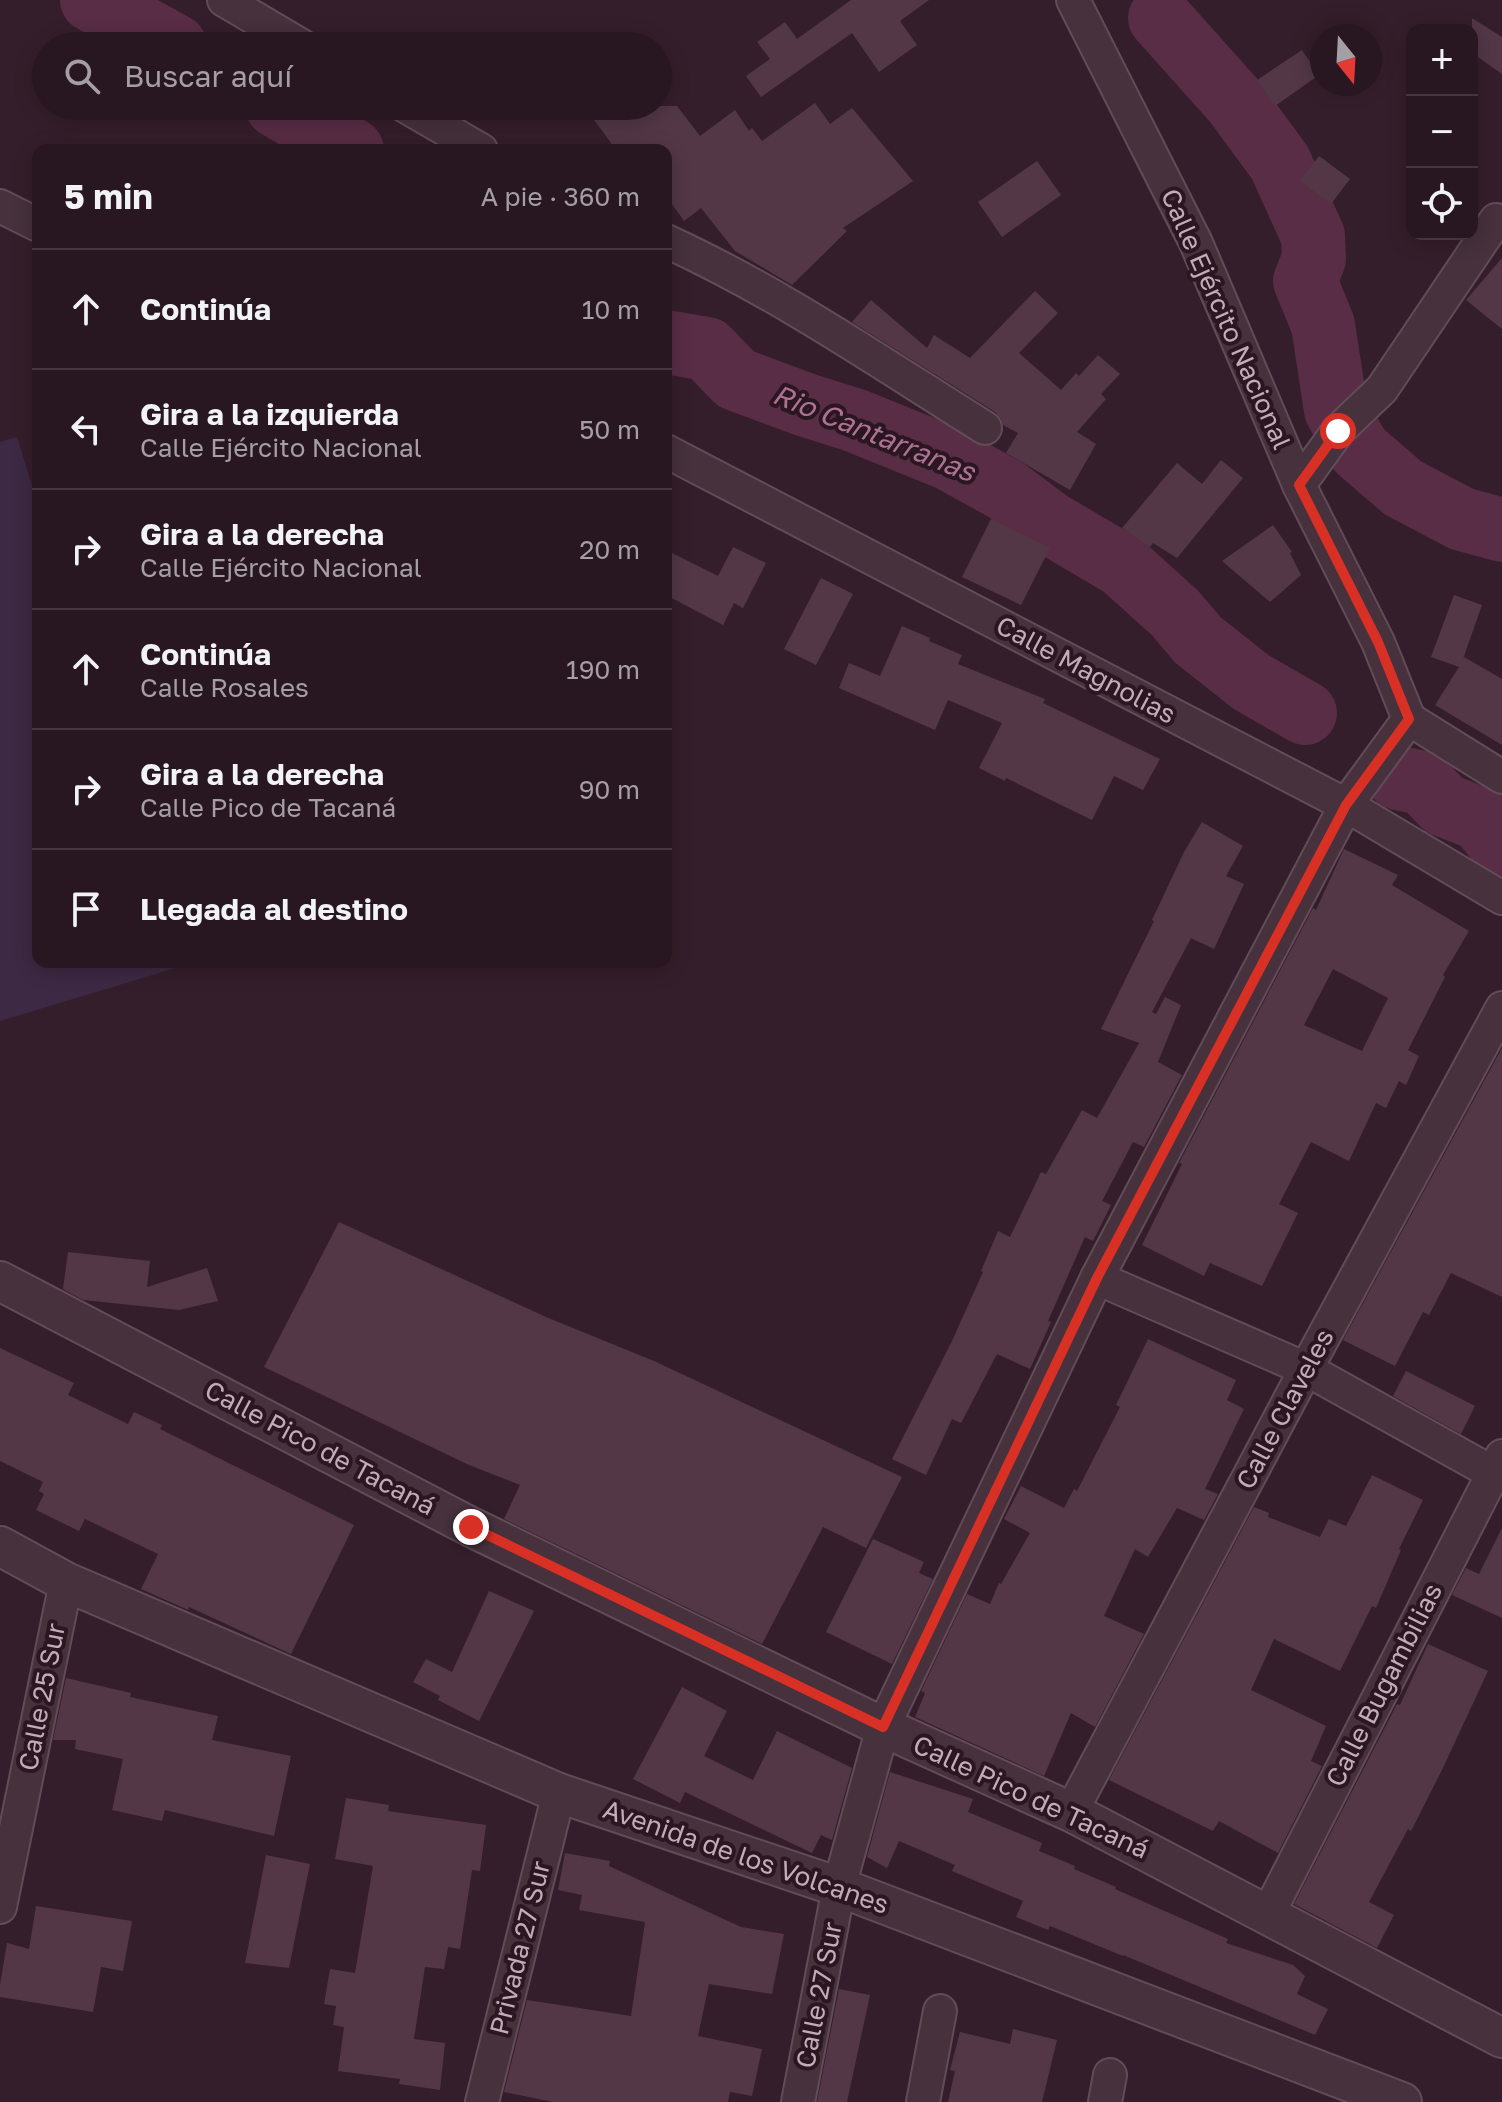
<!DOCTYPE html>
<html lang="es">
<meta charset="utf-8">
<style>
:root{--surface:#281620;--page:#301f29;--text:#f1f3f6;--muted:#a59fa5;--line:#44353e}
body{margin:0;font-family:"Golos Text",sans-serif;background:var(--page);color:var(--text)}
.controls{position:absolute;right:24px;top:24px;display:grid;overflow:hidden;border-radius:16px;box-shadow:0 4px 20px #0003}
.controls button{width:72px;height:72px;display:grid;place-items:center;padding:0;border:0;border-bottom:2px solid var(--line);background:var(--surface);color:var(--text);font:40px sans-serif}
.compass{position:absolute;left:1310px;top:24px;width:72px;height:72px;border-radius:50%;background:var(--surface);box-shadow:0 4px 20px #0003;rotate:162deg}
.stop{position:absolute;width:24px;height:24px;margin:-18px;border:6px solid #d93025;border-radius:50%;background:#fff}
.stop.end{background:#d93025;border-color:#fff;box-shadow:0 2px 8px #0008}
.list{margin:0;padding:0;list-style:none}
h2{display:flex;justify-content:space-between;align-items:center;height:104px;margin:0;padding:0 32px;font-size:34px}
h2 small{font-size:26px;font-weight:400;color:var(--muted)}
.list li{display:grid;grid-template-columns:52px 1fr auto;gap:24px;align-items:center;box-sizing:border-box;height:120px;padding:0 32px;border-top:2px solid var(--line)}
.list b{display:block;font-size:30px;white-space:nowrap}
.list p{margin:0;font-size:26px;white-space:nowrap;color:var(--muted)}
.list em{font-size:26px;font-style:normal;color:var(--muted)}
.icon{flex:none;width:44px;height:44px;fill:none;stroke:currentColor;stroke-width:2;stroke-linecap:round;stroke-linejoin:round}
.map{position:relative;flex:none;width:1502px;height:2102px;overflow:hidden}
.search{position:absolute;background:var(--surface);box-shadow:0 4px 20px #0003;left:32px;top:32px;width:640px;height:88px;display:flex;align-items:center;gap:20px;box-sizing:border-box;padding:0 28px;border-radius:44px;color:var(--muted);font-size:30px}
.panel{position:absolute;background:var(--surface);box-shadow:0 4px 20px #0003;left:32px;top:144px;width:640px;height:824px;border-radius:16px}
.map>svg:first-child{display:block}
.green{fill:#3d2943}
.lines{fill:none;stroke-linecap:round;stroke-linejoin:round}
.river{stroke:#592d45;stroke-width:64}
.building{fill:#533747;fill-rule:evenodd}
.minor-casing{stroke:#614c58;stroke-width:36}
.tertiary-casing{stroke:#614c58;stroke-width:42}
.minor{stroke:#46313d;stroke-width:32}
.tertiary{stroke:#46313d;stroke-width:38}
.route{stroke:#d93025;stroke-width:10}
.labels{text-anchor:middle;stroke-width:8;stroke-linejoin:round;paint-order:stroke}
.street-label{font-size:26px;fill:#c3abb8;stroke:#2a1721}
.water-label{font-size:28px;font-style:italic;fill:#ad7293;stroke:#2a1721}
</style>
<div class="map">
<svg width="1502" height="2102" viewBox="0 0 1502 2102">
<rect width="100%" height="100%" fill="#351e2b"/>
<!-- green -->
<path class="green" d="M 17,437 L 38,505 L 38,962 L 177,962 L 179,967 L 0,1021 L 0,442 Z"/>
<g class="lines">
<!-- river -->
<g class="river">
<path d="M 92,0 L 175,46"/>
<path d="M 1160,18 L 1236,103 L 1280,163 L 1313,236 L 1314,259 L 1305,281 L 1323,325 L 1336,410 L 1359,450 L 1403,488 L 1462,519 L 1502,530"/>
<path d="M 277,106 L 352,150"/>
<path d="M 666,342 L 707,349 L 736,379 L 806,405 L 854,420 L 948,458 L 1006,490 L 1050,523 L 1123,566 L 1175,613 L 1198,640 L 1251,682 L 1305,713"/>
<path d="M 1398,778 L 1423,783 L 1444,805 L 1480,819 L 1502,846"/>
</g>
</g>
<!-- building -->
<g class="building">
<path d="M 851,0 L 929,0 L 900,21 L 917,45 L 879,72 L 852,33 L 761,97 L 746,76 L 770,59 L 757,42 L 785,22 L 797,39 Z"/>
<path d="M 1472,18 L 1502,37 L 1502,74 L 1472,53 Z"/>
<path d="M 1302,50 L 1319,75 L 1275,106 L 1257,80 Z"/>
<path d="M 815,103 L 830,124 L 852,108 L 913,181 L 843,228 L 847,231 L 792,285 L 735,251 L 701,208 L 684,221 L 666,196 L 666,150 L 616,150 L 584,106 L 677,106 L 700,136 L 735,110 L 749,131 L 752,128 L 762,141 Z"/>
<path d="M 1319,156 L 1350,179 L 1331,204 L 1300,181 Z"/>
<path d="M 1037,161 L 1061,195 L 1002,237 L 978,202 Z"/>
<path d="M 1502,258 L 1502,329 L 1466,300 Z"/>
<path d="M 1035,291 L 1058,313 L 1019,353 L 1061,390 L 1076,373 L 1079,376 L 1098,355 L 1120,374 L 1101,394 L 1106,399 L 1077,432 L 1096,444 L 1070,490 L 1006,453 L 1018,433 L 1003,425 L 1001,419 L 995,412 L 852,322 L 871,300 L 927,348 L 934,335 L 970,358 Z"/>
<path d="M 1221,460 L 1243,478 L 1177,558 L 1153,543 L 1150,547 L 1122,528 L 1177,463 L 1202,484 Z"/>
<path d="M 991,519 L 1050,548 L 1021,605 L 962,577 Z"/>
<path d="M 1273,525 L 1292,552 L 1290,553 L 1301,575 L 1270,602 L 1222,561 Z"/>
<path d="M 733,547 L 766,563 L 743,608 L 734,603 L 723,625 L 666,595 L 666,550 L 718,576 Z"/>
<path d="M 821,578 L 853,594 L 816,665 L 784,649 Z"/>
<path d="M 1454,595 L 1482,605 L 1463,659 L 1464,657 L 1502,679 L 1502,745 L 1435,705 L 1459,667 L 1431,657 Z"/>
<path d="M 902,626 L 930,638 L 929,641 L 962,655 L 958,664 L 1045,699 L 1043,703 L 1160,759 L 1143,790 L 1114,776 L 1092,820 L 1006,778 L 1005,781 L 979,768 L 1002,723 L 948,700 L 935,730 L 839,688 L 849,663 L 880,676 Z"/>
<path d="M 1202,822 L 1243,846 L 1226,876 L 1244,884 L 1214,949 L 1191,938 L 1152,1012 L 1156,1014 L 1165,997 L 1181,1005 L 1158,1062 L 1182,1075 L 1144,1147 L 1133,1142 L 1102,1201 L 1111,1205 L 1093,1241 L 1085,1237 L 1048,1321 L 1051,1322 L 1030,1369 L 997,1354 L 961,1423 L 952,1419 L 926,1475 L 892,1459 L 952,1341 L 983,1272 L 981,1271 L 998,1231 L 1010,1237 L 1041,1172 L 1046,1174 L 1082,1110 L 1097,1118 L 1139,1043 L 1101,1029 L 1154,921 L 1152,920 L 1184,852 Z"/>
<path d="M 1344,849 L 1398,875 L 1392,885 L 1469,931 L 1443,975 L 1445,977 L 1408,1050 L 1419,1056 L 1406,1085 L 1399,1081 L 1386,1108 L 1376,1103 L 1349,1161 L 1311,1142 L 1279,1204 L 1298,1213 L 1262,1286 L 1210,1263 L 1204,1276 L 1142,1245 L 1182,1164 L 1179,1163 L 1313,908 L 1316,910 ZM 1333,969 L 1388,998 L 1362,1051 L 1304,1025 Z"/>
<path d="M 1502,1048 L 1502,1297 L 1451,1273 L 1429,1315 L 1423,1312 L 1395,1366 L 1343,1340 Z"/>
<path d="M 339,1222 L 546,1317 L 654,1361 L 902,1477 L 866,1548 L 823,1527 L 762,1644 L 504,1519 L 520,1485 L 469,1465 L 264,1367 Z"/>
<path d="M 68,1252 L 150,1261 L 147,1287 L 207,1268 L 218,1301 L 179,1310 L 83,1300 L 63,1289 Z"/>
<path d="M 1148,1339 L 1236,1380 L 1227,1400 L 1244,1409 L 1205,1489 L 1218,1494 L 1204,1520 L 1177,1508 L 1148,1557 L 1135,1549 L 1104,1616 L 1144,1634 L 1095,1727 L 1071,1713 L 1044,1776 L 915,1717 L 925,1693 L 921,1691 L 967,1594 L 990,1604 L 999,1583 L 1001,1584 L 1030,1533 L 1004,1519 L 1021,1486 L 1064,1508 L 1074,1489 L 1077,1491 L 1120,1407 L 1116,1405 Z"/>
<path d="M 0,1348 L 74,1383 L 68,1395 L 128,1424 L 134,1412 L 162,1425 L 160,1429 L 354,1525 L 291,1654 L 189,1607 L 188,1610 L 141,1589 L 158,1554 L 85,1519 L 79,1531 L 36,1510 L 44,1494 L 39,1491 L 43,1482 L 0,1461 Z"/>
<path d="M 1406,1371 L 1475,1406 L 1461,1434 L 1393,1396 Z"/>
<path d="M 1372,1475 L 1423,1500 L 1399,1549 L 1401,1550 L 1376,1608 L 1372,1606 L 1340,1671 L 1274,1639 L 1251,1690 L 1326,1726 L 1311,1761 L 1322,1766 L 1278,1853 L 1219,1821 L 1213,1831 L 1109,1780 L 1254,1507 L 1269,1513 L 1268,1517 L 1320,1537 L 1329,1519 L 1346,1526 Z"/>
<path d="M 1502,1528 L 1502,1618 L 1452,1595 L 1466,1568 L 1479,1574 Z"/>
<path d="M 873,1539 L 924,1562 L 919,1573 L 933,1579 L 892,1664 L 826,1632 Z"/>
<path d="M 489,1591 L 534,1611 L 479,1721 L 438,1700 L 440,1696 L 413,1682 L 426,1659 L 452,1672 Z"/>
<path d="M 1428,1644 L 1488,1671 L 1442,1770 L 1411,1831 L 1408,1829 L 1369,1902 L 1394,1915 L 1377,1948 L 1294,1904 L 1397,1704 L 1400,1705 Z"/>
<path d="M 66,1678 L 131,1693 L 130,1697 L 218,1716 L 212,1740 L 291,1756 L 274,1836 L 165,1810 L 162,1821 L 112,1810 L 123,1759 L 75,1749 L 76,1740 L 53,1740 Z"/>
<path d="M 682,1687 L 727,1711 L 704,1756 L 753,1780 L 777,1731 L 852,1768 L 832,1840 L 821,1835 L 812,1853 L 685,1792 L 680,1803 L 633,1779 Z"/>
<path d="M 890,1772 L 973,1799 L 968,1812 L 1042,1843 L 1039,1851 L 1075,1866 L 1074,1869 L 1116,1887 L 1115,1889 L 1228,1939 L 1226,1943 L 1293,1965 L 1305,1976 L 1297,1994 L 1328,2009 L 1315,2035 L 1123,1955 L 1123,1956 L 1050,1926 L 1048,1930 L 1016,1917 L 1023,1901 L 952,1871 L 955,1865 L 899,1841 L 887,1868 L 867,1857 Z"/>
<path d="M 346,1798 L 389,1805 L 388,1811 L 486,1825 L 480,1871 L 472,1870 L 460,1949 L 448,1947 L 444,1969 L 425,1967 L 414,2039 L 445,2043 L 440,2090 L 399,2084 L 400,2079 L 338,2071 L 344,2027 L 333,2025 L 336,2006 L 324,2004 L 330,1969 L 355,1973 L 373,1866 L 335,1859 Z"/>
<path d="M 565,1853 L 610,1861 L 609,1866 L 741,1927 L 784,1934 L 772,1994 L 709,1984 L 698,2036 L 762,2049 L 752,2096 L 730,2092 L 728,2102 L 553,2102 L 504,2092 L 527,2000 L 631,2016 L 645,1922 L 579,1910 L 582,1895 L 558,1890 Z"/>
<path d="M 266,1855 L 310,1864 L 289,1968 L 245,1963 Z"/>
<path d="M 36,1906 L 132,1921 L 123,1971 L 101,1967 L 93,2012 L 0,1997 L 0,1985 L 7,1943 L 29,1949 Z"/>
<path d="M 839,1989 L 870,1995 L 847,2102 L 817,2102 Z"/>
<path d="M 1013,2029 L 1057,2040 L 1042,2102 L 948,2102 L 955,2071 L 950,2070 L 960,2032 L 1010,2044 Z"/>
</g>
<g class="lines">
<!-- minor casing -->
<g class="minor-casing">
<g id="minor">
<path d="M 224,0 L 302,46"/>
<path d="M 405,106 L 481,150"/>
<path d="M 0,206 L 38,225"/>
<path d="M 666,241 C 778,292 881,363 985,428"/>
<path d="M 666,451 L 1346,805 L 1502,898"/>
<path d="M 1299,485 L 1338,431 L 1382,389 L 1496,220"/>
<path d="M 1409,719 L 1502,777"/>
<path d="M 1097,1278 L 1306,1369 L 1493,1473"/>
<path d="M 1071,1812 L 1306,1369 L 1502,1008"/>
<path d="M 0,1907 L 66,1582"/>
<path d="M 1268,1914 L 1502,1456"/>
<path d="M 482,2102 L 559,1793"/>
<path d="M 798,2102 L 839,1887 L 883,1727 L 1097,1278 L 1346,805 L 1409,719 L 1378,642 L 1299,485 L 1196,243 L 1073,0"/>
<path d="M 923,2102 L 940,2011"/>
<path d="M 1105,2102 L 1110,2075"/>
</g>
</g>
<!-- tertiary casing -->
<g class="tertiary-casing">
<g id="tertiary">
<path d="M 0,1281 L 471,1527 L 883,1727 L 1071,1812 L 1502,2038"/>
<path d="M 0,1546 L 66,1582 L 559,1793 L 839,1887 L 1402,2102"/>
</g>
</g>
<!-- minor -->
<use href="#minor" class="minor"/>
<!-- tertiary -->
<use href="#tertiary" class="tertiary"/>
</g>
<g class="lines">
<!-- route -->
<path class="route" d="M 471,1527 L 883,1727 L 1097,1278 L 1346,805 L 1409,719 L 1378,642 L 1299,485 L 1338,431"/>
</g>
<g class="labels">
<!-- street labels -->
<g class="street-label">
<text transform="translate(1226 319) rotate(66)" y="9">Calle Ejército Nacional</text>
<text transform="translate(1086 670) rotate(28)" y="9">Calle Magnolias</text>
<text transform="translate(1285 1409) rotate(-62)" y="9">Calle Claveles</text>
<text transform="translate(320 1448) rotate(28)" y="9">Calle Pico de Tacaná</text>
<text transform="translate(1384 1685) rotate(-63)" y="9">Calle Bugambilias</text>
<text transform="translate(42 1697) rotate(-79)" y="9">Calle 25 Sur</text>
<text transform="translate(1031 1797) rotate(25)" y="9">Calle Pico de Tacaná</text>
<text transform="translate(746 1857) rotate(19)" y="9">Avenida de los Volcanes</text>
<text transform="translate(520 1948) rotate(-76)" y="9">Privada 27 Sur</text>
<text transform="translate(819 1995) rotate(-79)" y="9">Calle 27 Sur</text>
</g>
<!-- water labels -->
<g class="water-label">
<text transform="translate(874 433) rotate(22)" y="10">Rio Cantarranas</text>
</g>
</g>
</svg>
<div class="controls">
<button>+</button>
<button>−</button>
<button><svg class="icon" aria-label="locate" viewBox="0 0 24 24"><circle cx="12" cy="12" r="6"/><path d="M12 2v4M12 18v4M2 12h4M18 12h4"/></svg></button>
</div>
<svg class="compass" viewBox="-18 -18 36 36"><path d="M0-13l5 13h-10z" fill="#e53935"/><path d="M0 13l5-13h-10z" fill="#a59fa5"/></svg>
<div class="stop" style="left:1338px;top:431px"></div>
<div class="stop end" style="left:471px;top:1527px"></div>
<div class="search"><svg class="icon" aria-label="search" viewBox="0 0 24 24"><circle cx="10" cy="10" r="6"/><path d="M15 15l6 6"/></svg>Buscar aquí</div>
<section class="panel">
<h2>5 min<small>A pie · 360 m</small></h2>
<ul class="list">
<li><svg class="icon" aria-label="ahead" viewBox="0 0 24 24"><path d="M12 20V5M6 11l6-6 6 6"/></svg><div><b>Continúa</b></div><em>10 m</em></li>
<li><svg class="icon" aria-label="left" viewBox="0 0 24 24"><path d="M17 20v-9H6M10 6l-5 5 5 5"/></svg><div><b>Gira a la izquierda</b><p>Calle Ejército Nacional</p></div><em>50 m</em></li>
<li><svg class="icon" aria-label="right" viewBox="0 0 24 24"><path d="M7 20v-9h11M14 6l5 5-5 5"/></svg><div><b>Gira a la derecha</b><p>Calle Ejército Nacional</p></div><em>20 m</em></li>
<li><svg class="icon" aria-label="ahead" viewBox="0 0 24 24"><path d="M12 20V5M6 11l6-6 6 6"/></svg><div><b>Continúa</b><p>Calle Rosales</p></div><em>190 m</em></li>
<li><svg class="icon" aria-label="right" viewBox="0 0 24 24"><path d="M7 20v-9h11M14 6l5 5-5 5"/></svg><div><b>Gira a la derecha</b><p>Calle Pico de Tacaná</p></div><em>90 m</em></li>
<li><svg class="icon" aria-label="arrive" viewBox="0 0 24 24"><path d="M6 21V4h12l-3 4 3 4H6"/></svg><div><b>Llegada al destino</b></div></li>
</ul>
</section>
</div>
